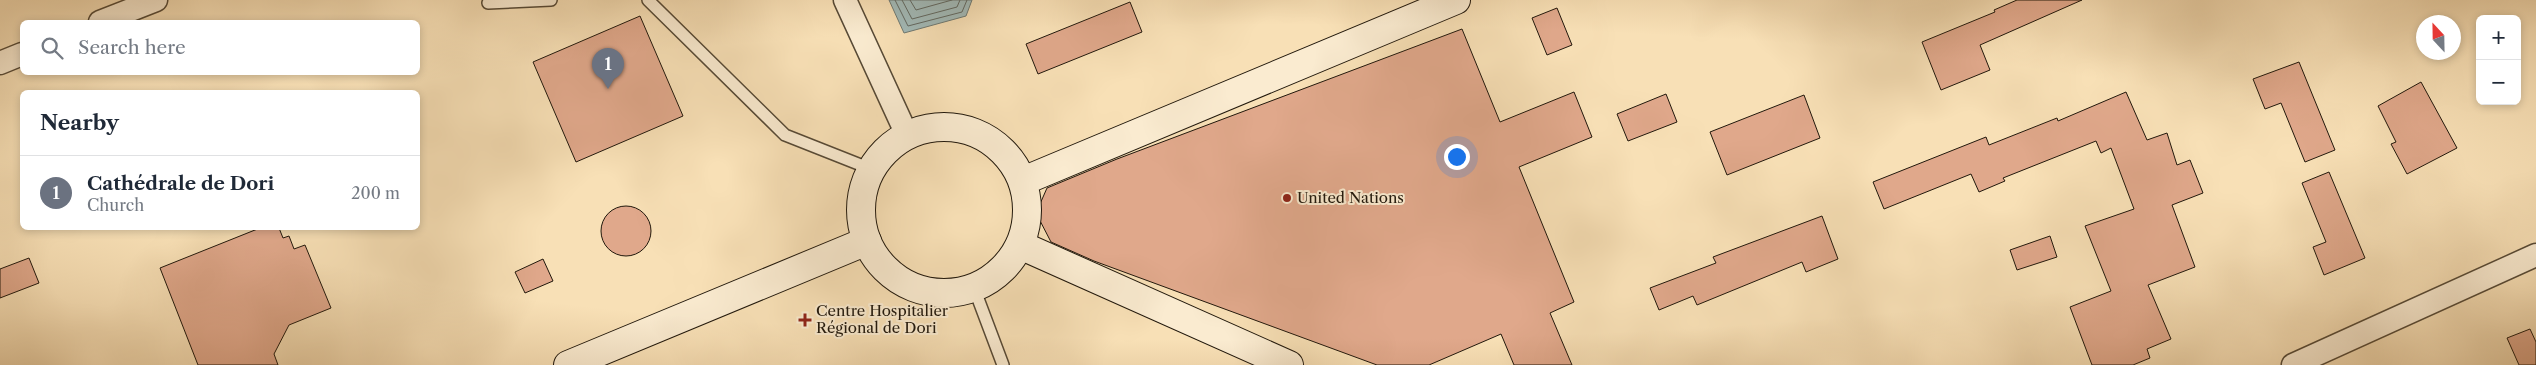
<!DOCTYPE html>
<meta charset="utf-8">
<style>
:root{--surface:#fff;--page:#f2f2f3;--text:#1f2937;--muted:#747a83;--line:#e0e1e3;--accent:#8f2418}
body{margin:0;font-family:"Libre Caslon Text",serif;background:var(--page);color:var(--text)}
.controls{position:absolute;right:15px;top:15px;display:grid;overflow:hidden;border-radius:8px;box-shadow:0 2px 8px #0003}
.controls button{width:45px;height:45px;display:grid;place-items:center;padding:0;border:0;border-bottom:1px solid var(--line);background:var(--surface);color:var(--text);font:25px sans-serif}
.compass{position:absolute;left:2416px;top:15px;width:45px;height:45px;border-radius:50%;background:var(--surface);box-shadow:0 2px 8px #0003;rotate:338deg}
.you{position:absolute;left:1456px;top:156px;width:18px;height:18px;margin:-12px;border:4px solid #fff;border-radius:50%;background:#1a73e8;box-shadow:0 0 0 8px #1a73e833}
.badge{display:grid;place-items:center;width:32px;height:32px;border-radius:50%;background:var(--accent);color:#fff;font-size:16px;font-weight:700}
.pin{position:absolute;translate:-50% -41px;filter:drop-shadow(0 1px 2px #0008)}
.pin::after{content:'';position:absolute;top:26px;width:18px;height:15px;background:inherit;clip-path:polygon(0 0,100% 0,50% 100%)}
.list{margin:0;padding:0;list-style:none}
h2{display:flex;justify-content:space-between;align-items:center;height:65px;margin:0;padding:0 20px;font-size:21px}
h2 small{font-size:16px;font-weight:400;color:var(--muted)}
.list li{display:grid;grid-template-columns:32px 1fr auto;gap:15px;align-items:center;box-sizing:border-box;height:75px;padding:0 20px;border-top:1px solid var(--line)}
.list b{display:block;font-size:19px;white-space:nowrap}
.list p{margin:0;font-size:16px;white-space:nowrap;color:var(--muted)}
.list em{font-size:16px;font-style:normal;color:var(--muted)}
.icon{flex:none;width:28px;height:28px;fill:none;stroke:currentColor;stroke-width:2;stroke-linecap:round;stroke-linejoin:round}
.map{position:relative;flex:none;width:2536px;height:365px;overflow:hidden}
.search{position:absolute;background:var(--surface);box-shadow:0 2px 8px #0003;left:20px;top:20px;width:400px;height:55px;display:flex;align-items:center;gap:12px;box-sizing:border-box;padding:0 18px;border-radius:8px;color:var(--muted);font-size:19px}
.panel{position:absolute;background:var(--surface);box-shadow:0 2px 8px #0003;left:20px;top:90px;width:400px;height:140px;border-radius:8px}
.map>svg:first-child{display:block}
.water{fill:#a2bab8;stroke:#6e7973}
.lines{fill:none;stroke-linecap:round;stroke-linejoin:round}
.shore{stroke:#626962;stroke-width:1}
.building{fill:#e0a88b;stroke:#21180c}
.service-casing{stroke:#574a36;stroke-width:14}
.minor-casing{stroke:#574a36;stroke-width:25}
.secondary-casing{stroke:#21180c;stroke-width:30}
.service{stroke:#faebd0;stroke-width:11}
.minor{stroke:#faebd0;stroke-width:22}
.secondary{stroke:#faebd0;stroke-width:28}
.poi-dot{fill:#8f2418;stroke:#faebd0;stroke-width:2}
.labels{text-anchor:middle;stroke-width:4;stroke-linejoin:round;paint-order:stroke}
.poi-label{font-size:15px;fill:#21180c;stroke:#faebd0;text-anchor:start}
</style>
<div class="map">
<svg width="2536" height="365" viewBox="0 0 2536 365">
<rect width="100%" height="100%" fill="#f8e0b6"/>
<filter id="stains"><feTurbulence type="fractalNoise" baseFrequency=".004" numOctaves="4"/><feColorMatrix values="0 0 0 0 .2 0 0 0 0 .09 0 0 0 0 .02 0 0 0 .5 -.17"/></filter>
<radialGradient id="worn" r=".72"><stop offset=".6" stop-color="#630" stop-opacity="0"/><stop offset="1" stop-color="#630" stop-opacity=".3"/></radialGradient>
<!-- water -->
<path class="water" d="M 889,0 L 972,0 L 966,16 L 904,33 Z"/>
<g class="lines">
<!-- shore -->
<g class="shore">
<path d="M 895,0 L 908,26 L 962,12 L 967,0"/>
<path d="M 902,0 L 912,19 L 957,7 L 960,0"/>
<path d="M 910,0 L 916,10 L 952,0"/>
</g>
</g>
<!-- building -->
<g class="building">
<path d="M 2017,0 L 2082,0 L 1980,45 L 1990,70 L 1941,90 L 1922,42 L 1995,12 L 1994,10 Z"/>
<path d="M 1130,2 L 1142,32 L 1038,74 L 1026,44 Z"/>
<path d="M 1557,8 L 1572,45 L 1547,55 L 1532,18 Z"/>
<path d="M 640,16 L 683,116 L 576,162 L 533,62 Z"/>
<path d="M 1462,29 L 1500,122 L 1574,92 L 1592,137 L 1519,167 L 1574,302 L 1550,313 L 1572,365 L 1514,365 L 1501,334 L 1429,365 L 1377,365 L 1094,261 L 1051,242 L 1036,213 L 1047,188 L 1117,159 Z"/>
<path d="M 2299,62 L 2335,150 L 2305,162 L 2281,103 L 2265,109 L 2253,79 Z"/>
<path d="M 2421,82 L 2457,148 L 2407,174 L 2391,144 L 2396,142 L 2378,106 Z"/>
<path d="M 2126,92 L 2147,140 L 2167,133 L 2177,165 L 2190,160 L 2203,193 L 2172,205 L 2195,267 L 2148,285 L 2171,339 L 2147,349 L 2150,358 L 2133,365 L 2092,365 L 2070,307 L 2111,291 L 2085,226 L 2134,209 L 2111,148 L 2101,153 L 2096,141 L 2003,178 L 2005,181 L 1979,192 L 1971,174 L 1884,209 L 1873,182 L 1986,137 L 1989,145 L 2057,118 L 2058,121 Z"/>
<path d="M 1666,94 L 1677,122 L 1628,141 L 1617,114 Z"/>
<path d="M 1804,95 L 1820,138 L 1727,175 L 1710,132 Z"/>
<path d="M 2329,172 L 2365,258 L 2324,275 L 2313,247 L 2326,242 L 2302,183 Z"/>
<circle cx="626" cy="231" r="25"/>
<path d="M 1822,216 L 1838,259 L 1806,272 L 1802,262 L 1697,305 L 1693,296 L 1659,310 L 1650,288 L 1716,263 L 1713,257 Z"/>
<path d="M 260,228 L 279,228 L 283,238 L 289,236 L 294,249 L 305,245 L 331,308 L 289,325 L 274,354 L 278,365 L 198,365 L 160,268 Z"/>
<path d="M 2050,236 L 2057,257 L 2017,270 L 2010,250 Z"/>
<path d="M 29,258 L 39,283 L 0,298 L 0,269 Z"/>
<path d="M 543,259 L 553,281 L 525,293 L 515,272 Z"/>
<path d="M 2530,329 L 2536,342 L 2536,365 L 2519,365 L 2507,338 Z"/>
</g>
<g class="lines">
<!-- service casing -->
<g class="service-casing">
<g id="service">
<path d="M 648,0 L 785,135 L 871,169"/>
<path d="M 488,3 L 551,0"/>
<path d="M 974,288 L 1003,365"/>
</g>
</g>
<!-- minor casing -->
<g class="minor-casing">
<g id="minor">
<path d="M 845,0 L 907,135"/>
<path d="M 100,22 L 156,0"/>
<path d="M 0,63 L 22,54"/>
<path d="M 2293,365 L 2536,255"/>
</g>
</g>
<!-- secondary casing -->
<g class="secondary-casing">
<g id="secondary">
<circle cx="944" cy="210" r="83"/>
<path d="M 1023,181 L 1456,0"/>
<path d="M 1020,245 L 1289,365"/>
<path d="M 568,365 L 867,241"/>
</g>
</g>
<!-- service -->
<use href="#service" class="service"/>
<!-- minor -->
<use href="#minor" class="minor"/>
<!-- secondary -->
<use href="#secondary" class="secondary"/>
</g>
<!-- markers -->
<g class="poi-dot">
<circle cx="1287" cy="198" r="5"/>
<path d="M802.5 312.5h5v5h5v5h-5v5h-5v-5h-5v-5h5z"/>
</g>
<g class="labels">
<!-- poi labels -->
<g class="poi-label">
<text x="1297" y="203">United Nations</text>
<text x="816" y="316">Centre Hospitalier<tspan x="816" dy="17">Régional de Dori</tspan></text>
</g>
</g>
<rect width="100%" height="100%" filter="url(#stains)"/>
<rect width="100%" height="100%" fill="url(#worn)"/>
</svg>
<div class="controls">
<button>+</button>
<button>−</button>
</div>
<svg class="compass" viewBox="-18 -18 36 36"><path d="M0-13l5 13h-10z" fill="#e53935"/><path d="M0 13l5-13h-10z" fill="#747a83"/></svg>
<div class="you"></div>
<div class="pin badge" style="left:608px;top:89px;background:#6b7280">1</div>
<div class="search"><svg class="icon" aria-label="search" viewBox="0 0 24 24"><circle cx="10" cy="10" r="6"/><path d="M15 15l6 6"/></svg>Search here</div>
<section class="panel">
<h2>Nearby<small></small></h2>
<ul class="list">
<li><span class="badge" style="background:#6b7280">1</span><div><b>Cathédrale de Dori</b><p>Church</p></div><em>200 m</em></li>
</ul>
</section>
</div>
